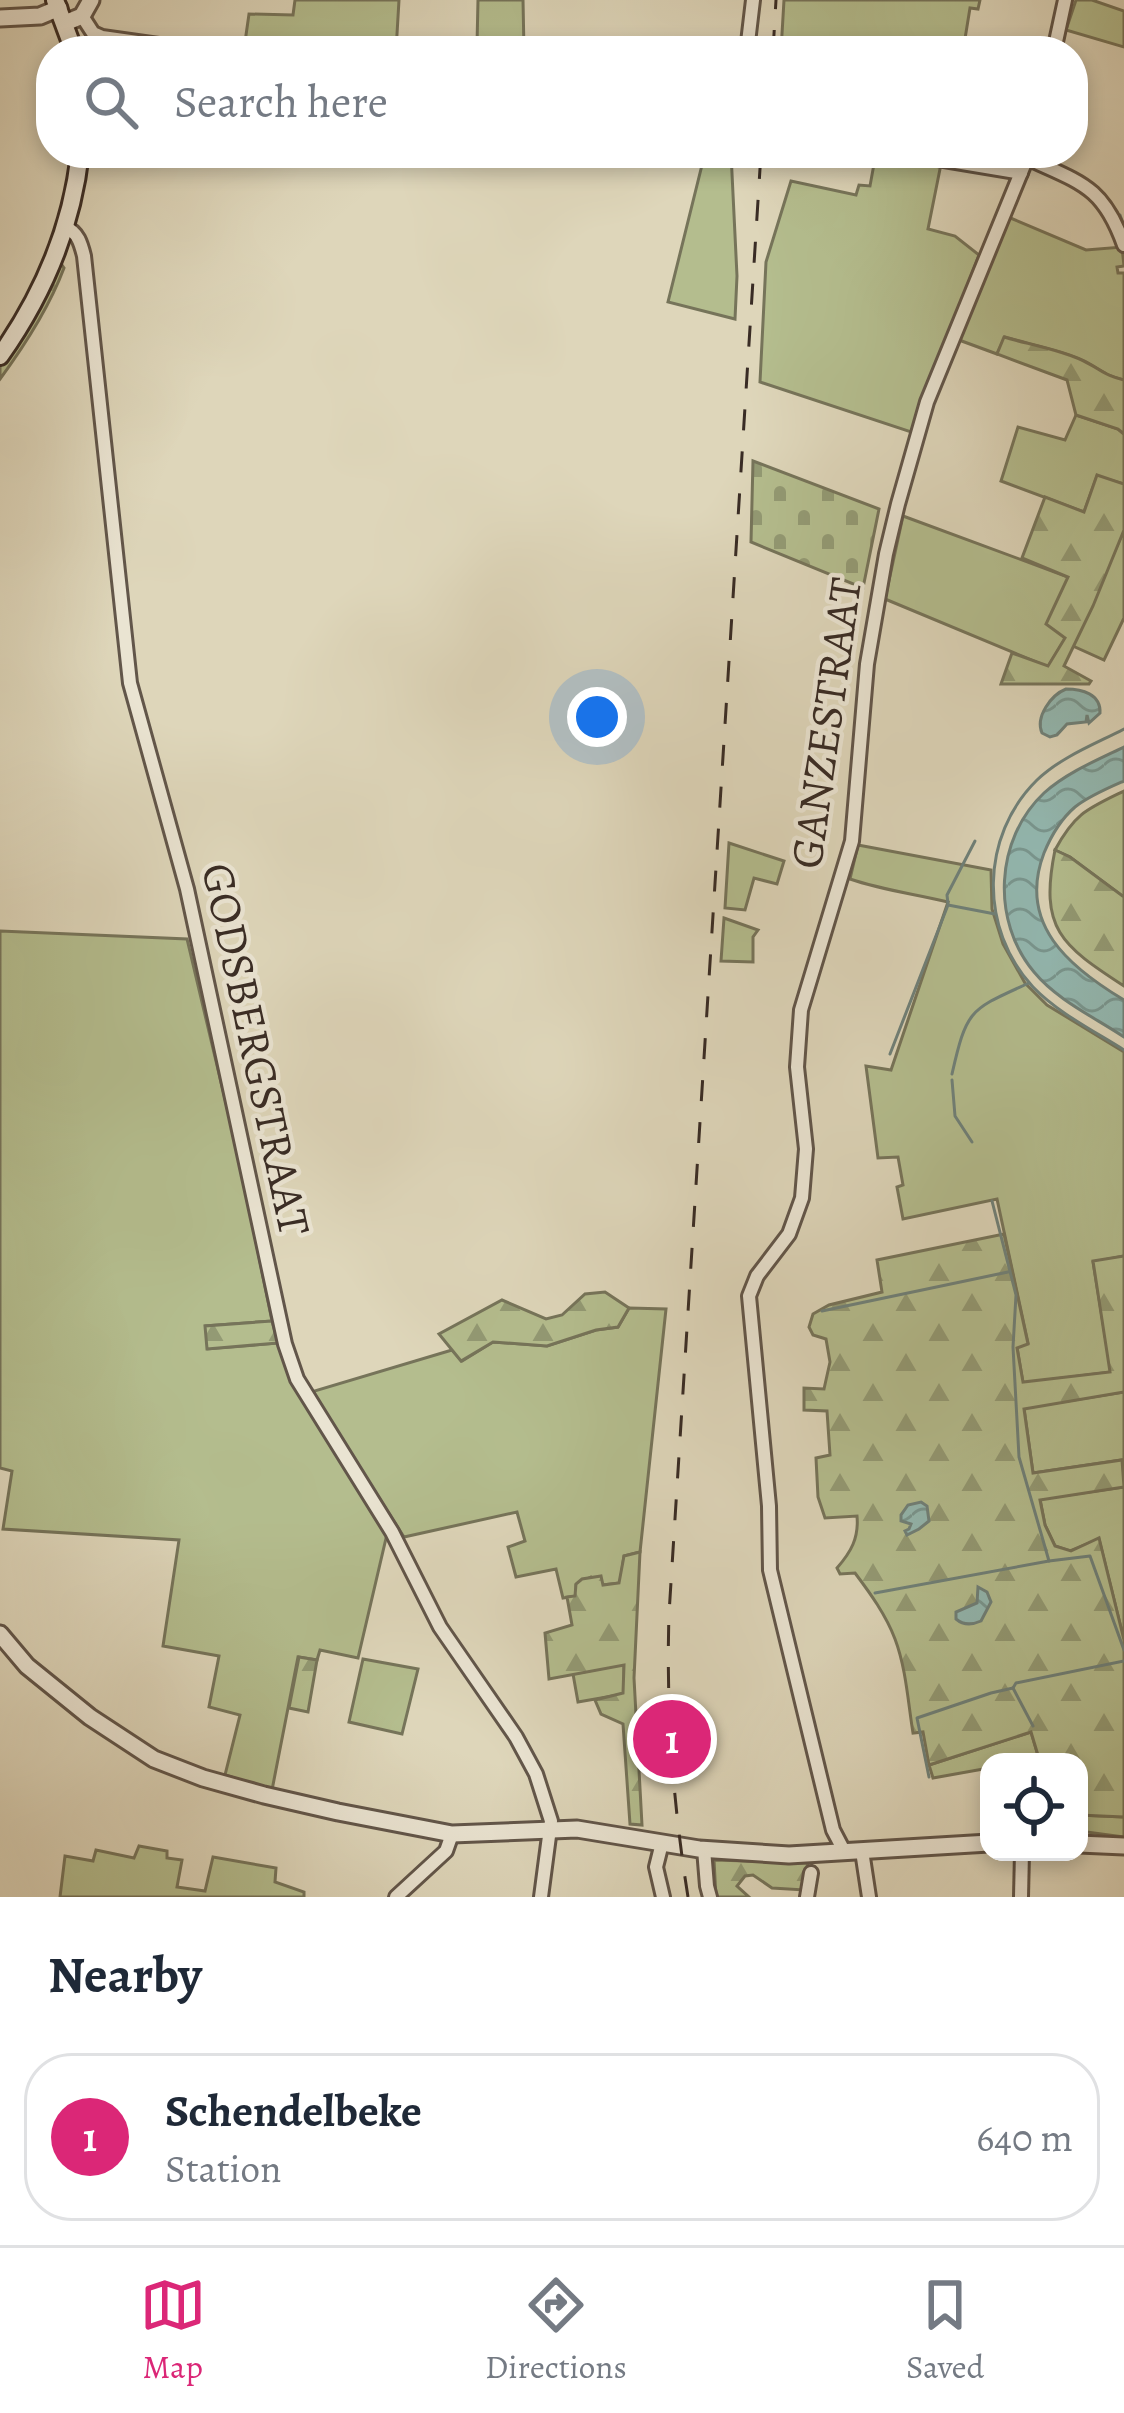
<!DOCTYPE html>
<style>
:root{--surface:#fff;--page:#f6f6f7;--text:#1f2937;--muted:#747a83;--line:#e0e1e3;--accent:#db2777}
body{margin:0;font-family:Alegreya,serif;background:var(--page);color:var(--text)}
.controls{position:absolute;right:36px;bottom:36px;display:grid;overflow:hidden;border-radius:24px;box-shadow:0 6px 18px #0003}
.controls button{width:108px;height:108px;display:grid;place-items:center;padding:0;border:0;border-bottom:3px solid var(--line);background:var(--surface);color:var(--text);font:60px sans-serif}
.you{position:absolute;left:597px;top:717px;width:42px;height:42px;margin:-30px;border:9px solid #fff;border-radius:50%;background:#1a73e8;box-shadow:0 0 0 18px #1a73e833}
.badge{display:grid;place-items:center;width:78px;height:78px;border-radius:50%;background:var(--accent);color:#fff;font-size:39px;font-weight:700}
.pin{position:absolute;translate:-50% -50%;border:6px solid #fff;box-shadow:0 3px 12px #0006}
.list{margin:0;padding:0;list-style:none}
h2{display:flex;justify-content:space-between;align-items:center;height:156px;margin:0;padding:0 48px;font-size:51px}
h2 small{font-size:39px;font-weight:400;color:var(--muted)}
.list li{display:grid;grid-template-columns:78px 1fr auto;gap:36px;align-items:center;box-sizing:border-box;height:168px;margin:0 24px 24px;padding:0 24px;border:3px solid var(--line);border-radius:48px}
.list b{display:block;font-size:45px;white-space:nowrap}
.list p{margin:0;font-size:39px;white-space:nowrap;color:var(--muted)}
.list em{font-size:39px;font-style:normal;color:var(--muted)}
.icon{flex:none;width:66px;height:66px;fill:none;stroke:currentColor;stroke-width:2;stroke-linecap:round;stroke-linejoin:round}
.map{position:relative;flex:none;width:1124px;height:1897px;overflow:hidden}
.search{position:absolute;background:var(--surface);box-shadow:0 6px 18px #0003;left:36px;right:36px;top:36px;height:132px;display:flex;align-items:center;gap:30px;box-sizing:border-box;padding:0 42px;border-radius:48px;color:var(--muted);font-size:45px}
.sheet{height:348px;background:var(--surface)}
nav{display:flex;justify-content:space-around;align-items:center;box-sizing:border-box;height:168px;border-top:3px solid var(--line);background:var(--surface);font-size:33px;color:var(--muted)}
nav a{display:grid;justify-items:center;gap:6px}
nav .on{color:var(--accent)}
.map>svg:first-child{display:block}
.green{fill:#b4bd8e;stroke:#76745a;stroke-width:3}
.forest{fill:url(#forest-firs);stroke:#76745a;stroke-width:3}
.cemetery{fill:url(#cemetery-stones);stroke:#76745a;stroke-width:3}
.water{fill:url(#water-waves);stroke:#6f817a;stroke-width:3}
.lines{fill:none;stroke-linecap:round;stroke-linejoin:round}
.stream{stroke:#6f817a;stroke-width:3}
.minor-casing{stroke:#62564a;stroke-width:18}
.tertiary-casing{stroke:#62564a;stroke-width:21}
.secondary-casing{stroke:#392c25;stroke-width:22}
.minor{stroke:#eae4d2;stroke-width:12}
.tertiary{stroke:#eae4d2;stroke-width:15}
.secondary{stroke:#eae4d2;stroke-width:16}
.rail{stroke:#392c25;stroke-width:3;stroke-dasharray:21 21;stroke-linecap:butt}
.labels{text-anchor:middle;stroke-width:9;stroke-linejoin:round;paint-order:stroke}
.street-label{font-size:45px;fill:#392c25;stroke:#eae4d2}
</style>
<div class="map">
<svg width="1124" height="1897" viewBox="0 0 1124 1897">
<defs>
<pattern id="forest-firs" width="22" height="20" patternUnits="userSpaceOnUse" patternTransform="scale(3)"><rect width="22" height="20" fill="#b4bd8e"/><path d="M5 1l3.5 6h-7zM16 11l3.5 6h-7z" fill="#939a74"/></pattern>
<pattern id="cemetery-stones" width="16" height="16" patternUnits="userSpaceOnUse" patternTransform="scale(3)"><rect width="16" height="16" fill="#b4bd8e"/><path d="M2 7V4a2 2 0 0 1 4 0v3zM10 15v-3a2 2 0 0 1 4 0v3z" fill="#939a74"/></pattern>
<pattern id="water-waves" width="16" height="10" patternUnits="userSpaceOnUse" patternTransform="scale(3)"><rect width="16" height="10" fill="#93b9b2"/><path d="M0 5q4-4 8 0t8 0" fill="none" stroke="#799791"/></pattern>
</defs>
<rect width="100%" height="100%" fill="#ded6ba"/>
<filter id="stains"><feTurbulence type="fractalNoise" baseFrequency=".00167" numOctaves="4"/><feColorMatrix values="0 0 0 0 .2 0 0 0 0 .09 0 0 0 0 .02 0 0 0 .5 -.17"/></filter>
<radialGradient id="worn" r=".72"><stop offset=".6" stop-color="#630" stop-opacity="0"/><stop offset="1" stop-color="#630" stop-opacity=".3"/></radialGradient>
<!-- green -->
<g class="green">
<path d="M 295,0 L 399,0 L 396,51 L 244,49 L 249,14 L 293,15 Z"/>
<path d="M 478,0 L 523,0 L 524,51 L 448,51 L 448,45 L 477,45 Z"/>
<path d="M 784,0 L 980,0 L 978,9 L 970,8 L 963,51 L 781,51 Z"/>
<path d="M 1076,0 L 1092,0 L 1124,11 L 1124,47 L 1066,30 Z"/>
<path d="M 705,153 L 731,153 L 737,276 L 735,319 L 668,302 Z"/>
<path d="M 876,153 L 941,164 L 928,229 L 955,236 L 979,255 L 911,432 L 760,382 L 766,262 L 791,181 L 856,195 L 859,185 L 870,186 Z"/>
<path d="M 1008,217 L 1086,250 L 1122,247 L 1124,266 L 1117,267 L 1118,273 L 1124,273 L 1124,380 C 1107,376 1104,372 1090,364 C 1071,352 1028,344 1005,337 L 997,354 L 959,340 Z"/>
<path d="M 1076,415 L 1118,429 L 1124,434 L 1124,484 L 1097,476 L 1084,512 L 1001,481 L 1018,427 L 1065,440 Z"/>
<path d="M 903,516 L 1068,577 L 1066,637 L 1048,667 L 885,599 Z"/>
<path d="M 1124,530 L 1124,618 L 1104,660 L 1073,646 Z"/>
<path d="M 1124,791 L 1124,897 L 1070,857 L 1055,850 C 1075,813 1087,809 1124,791 Z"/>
<path d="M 729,843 L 784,861 L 777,884 L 754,878 L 745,910 L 725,908 Z"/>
<path d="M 858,845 L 991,870 L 992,909 L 1003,944 L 1025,983 L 1047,1005 L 1124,1052 L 1124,1256 L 1093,1262 L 1111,1372 L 1023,1383 L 1017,1347 L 1028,1343 L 997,1199 L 903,1219 L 897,1187 L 903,1185 L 898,1157 L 878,1158 L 866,1066 L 891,1070 L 948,902 C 915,894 882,890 850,879 Z"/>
<path d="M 0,931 L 187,939 L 239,1158 L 272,1321 L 206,1326 L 208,1349 L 278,1343 L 296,1387 L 387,1534 L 358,1658 L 320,1650 L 317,1660 L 298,1657 L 272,1790 L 225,1775 L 240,1715 L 209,1707 L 219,1656 L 163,1646 L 179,1540 L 3,1529 L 12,1471 L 0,1468 Z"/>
<path d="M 629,1308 L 666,1309 L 640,1552 L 624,1556 L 620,1583 L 602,1585 L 591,1577 L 576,1585 L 576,1596 L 563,1598 L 556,1569 L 516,1577 L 508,1547 L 525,1541 L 517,1512 L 404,1537 L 311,1392 L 452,1350 L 462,1361 L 493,1342 L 547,1346 L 596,1330 L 618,1327 Z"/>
<path d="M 1124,1392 L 1124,1485 L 1121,1460 L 1033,1473 L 1024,1408 Z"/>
<path d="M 1124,1487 L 1124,1640 L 1099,1539 L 1070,1551 L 1055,1546 L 1045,1525 L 1040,1499 Z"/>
<path d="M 363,1659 L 418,1669 L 402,1734 L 349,1722 Z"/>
<path d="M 624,1664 L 624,1694 L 578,1702 L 573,1674 Z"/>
<path d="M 1031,1732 L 1040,1762 L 989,1762 L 989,1768 L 933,1778 L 929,1765 Z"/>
<path d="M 1079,1815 L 1124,1817 L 1124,1837 L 1079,1831 Z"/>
<path d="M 139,1846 L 167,1851 L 167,1858 L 182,1860 L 177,1887 L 205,1891 L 213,1857 L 276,1868 L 275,1882 L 304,1892 L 304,1897 L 60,1897 L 65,1856 L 93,1861 L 96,1850 L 134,1858 Z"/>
</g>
<!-- forest -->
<g class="forest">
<path d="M 57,264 L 62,265 L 64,268 C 49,308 25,345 0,379 L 0,363 Z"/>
<path d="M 1004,337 C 1027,344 1070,352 1089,364 C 1104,372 1107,376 1124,380 L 1124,434 L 1118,429 L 1076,415 L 1067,380 L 997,354 Z"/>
<path d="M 1097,475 L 1124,484 L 1124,530 L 1093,606 L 1064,666 L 1091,681 L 1089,684 L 1001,684 L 1012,653 L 1048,666 L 1065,638 L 1046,624 L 1068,577 L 1022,558 L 1045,497 L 1084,512 Z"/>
<path d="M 1055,850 L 1070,857 L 1124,897 L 1124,986 C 1061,945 1039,929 1055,850 Z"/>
<path d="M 724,918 L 758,930 L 753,937 L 753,962 L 721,961 Z"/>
<path d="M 1004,1234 L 1028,1344 L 1017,1348 L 1023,1382 L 1110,1372 L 1093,1261 L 1124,1256 L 1124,1392 L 1024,1409 L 1033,1473 L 1122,1460 L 1124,1487 L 1040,1500 L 1045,1525 L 1055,1546 L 1071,1551 L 1099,1538 L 1124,1640 L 1124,1817 L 1079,1815 L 1079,1762 L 1040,1762 L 1031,1732 L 929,1765 L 923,1732 L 913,1733 C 908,1702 906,1668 895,1639 C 886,1615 870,1593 855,1573 L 840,1574 L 837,1568 C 851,1552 859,1538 857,1516 L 825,1518 L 818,1497 L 816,1458 L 830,1455 L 827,1411 L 804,1410 L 804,1388 L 824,1389 L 830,1362 L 826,1339 L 813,1335 L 809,1327 L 813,1314 L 829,1305 L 882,1292 L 877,1260 Z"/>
<path d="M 605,1292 L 629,1308 L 618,1327 L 596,1330 L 547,1346 L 493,1342 L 461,1361 L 439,1334 L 502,1300 L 546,1319 L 562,1315 L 585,1294 Z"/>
<path d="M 272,1321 L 278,1343 L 207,1349 L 205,1326 Z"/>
<path d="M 640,1552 L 634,1678 L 642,1825 L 630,1824 L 623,1724 L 601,1714 L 595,1700 L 623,1693 L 624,1665 L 549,1679 L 545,1633 L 572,1625 L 567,1597 L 575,1596 L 576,1584 L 582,1579 L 601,1576 L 603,1585 L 619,1583 L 624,1556 Z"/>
<path d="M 299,1657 L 317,1660 L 308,1712 L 289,1708 Z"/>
<path d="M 714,1860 L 808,1863 L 804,1890 L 772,1888 L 753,1875 L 745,1876 L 737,1886 L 749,1897 L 716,1897 Z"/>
</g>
<!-- cemetery -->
<path class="cemetery" d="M 753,461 L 879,509 L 863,588 L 751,542 Z"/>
<!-- water -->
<g class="water">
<path d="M 1066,689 C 1082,689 1101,694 1100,713 L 1089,723 L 1087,715 L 1086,722 L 1067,724 L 1057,735 L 1050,737 L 1042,733 C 1035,717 1051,695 1066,689 Z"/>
<path d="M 1124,747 L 1124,781 C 1108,788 1089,796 1075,807 C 1061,819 1051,836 1044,853 C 1017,924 1069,967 1124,1000 L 1124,1037 C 1094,1017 1057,1000 1034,972 C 991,921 995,839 1044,793 C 1066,773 1097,760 1124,747 Z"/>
<path d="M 921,1502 L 927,1506 L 929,1521 L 919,1529 L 907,1535 L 905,1531 L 909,1529 L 911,1524 L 901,1521 L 901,1515 L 908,1505 Z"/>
<path d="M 978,1587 L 987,1592 L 991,1602 L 981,1621 C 972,1625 963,1625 956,1619 L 956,1612 L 977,1603 Z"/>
</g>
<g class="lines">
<!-- stream -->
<g class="stream">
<path d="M 1120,215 L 1124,226"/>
<path d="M 1124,729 C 1095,744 1061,757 1037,780 C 980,836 979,929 1033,987 C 1058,1013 1094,1031 1124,1050"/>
<path d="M 948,904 L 947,895 L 975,841"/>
<path d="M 890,1054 L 948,905 L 995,914"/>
<path d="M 952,1074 C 967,1008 970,1010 1029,983"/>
<path d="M 952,1080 L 955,1116 L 972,1142"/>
<path d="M 992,1201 L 1016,1295 L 1013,1347 L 1019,1457 L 1049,1561 L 1090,1556 L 1124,1650"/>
<path d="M 822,1311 L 1008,1272"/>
<path d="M 875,1593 L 1049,1561"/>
<path d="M 1033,1726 L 1013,1688 L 1016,1683 L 1124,1661"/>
<path d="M 929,1777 L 917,1718 L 991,1693 L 1013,1688"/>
</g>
<!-- minor casing -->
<g class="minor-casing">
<g id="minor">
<path d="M 82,16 L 93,33 L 102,37 L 201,51"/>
<path d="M 747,51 L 753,0"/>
<path d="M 1054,51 L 1065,0"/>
<path d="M 902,153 L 1021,173"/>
<path d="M 1027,158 C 1081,183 1103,186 1124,245"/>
<path d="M 65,227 C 78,232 81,244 84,256 L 130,683 L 187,889 L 285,1344 L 297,1379 L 392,1532 L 440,1627 L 516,1737 L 536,1774 L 551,1821 L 541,1897"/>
<path d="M 662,1843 L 656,1867 L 663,1897"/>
<path d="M 704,1849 L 707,1886 L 710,1897"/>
<path d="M 844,1851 L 833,1830 L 770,1570 L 769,1506 L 749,1296 L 757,1276 L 789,1234 L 802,1198 L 806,1149 L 797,1067 L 801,1010 L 852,841 L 867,664 L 886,554 L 898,504 L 927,402 L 1029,153"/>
<path d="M 862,1851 L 869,1897"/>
<path d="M 396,1897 L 446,1851 L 452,1834"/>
<path d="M 807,1897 L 811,1873"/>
<path d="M 1021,1897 L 1022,1852"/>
</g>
</g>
<!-- tertiary casing -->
<g class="tertiary-casing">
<g id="tertiary">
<path d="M 0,18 L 40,16 L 59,8"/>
<path d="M 65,23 L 82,16 L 91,0"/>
<path d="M 0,1634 L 27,1666 L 90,1717 L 154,1759 L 203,1778 L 264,1795 L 338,1812 L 452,1834 L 577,1829 L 699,1849 L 789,1855 L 989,1843"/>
<path d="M 1079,1844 L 1124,1846"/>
</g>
</g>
<!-- secondary casing -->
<g class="secondary-casing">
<g id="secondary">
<path d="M 55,0 L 74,51"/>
<path d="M 0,356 C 43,295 72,227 80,153"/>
</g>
</g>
<!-- minor -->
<use href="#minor" class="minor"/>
<!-- tertiary -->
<use href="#tertiary" class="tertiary"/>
<!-- secondary -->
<use href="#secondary" class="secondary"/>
<!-- rail -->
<g class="rail">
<path d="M 773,51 L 776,0"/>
<path d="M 688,1897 C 673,1803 666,1710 669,1614 L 761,153"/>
</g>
</g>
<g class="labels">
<!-- street labels -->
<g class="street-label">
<text transform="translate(825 723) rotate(-82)" y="16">GANZESTRAAT</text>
<text transform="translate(257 1049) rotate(78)" y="16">GODSBERGSTRAAT</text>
</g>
</g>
<rect width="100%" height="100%" filter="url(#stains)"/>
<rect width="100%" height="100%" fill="url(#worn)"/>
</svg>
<div class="controls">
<button><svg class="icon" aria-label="locate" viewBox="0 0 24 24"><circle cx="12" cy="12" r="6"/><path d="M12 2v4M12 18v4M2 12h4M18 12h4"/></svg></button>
</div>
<div class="you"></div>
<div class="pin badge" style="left:672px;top:1739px">1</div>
<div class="search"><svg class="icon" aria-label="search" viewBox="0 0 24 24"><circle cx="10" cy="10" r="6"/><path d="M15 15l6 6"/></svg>Search here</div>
</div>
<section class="sheet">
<h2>Nearby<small></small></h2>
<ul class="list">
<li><span class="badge">1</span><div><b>Schendelbeke</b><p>Station</p></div><em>640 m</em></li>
</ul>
</section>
<nav>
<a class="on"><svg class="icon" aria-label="map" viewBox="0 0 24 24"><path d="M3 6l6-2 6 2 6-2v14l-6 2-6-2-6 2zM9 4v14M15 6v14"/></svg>Map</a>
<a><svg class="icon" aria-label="directions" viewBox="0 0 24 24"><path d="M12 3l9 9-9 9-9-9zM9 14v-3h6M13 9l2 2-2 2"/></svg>Directions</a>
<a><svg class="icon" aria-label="saved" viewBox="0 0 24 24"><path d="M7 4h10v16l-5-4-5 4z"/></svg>Saved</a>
</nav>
